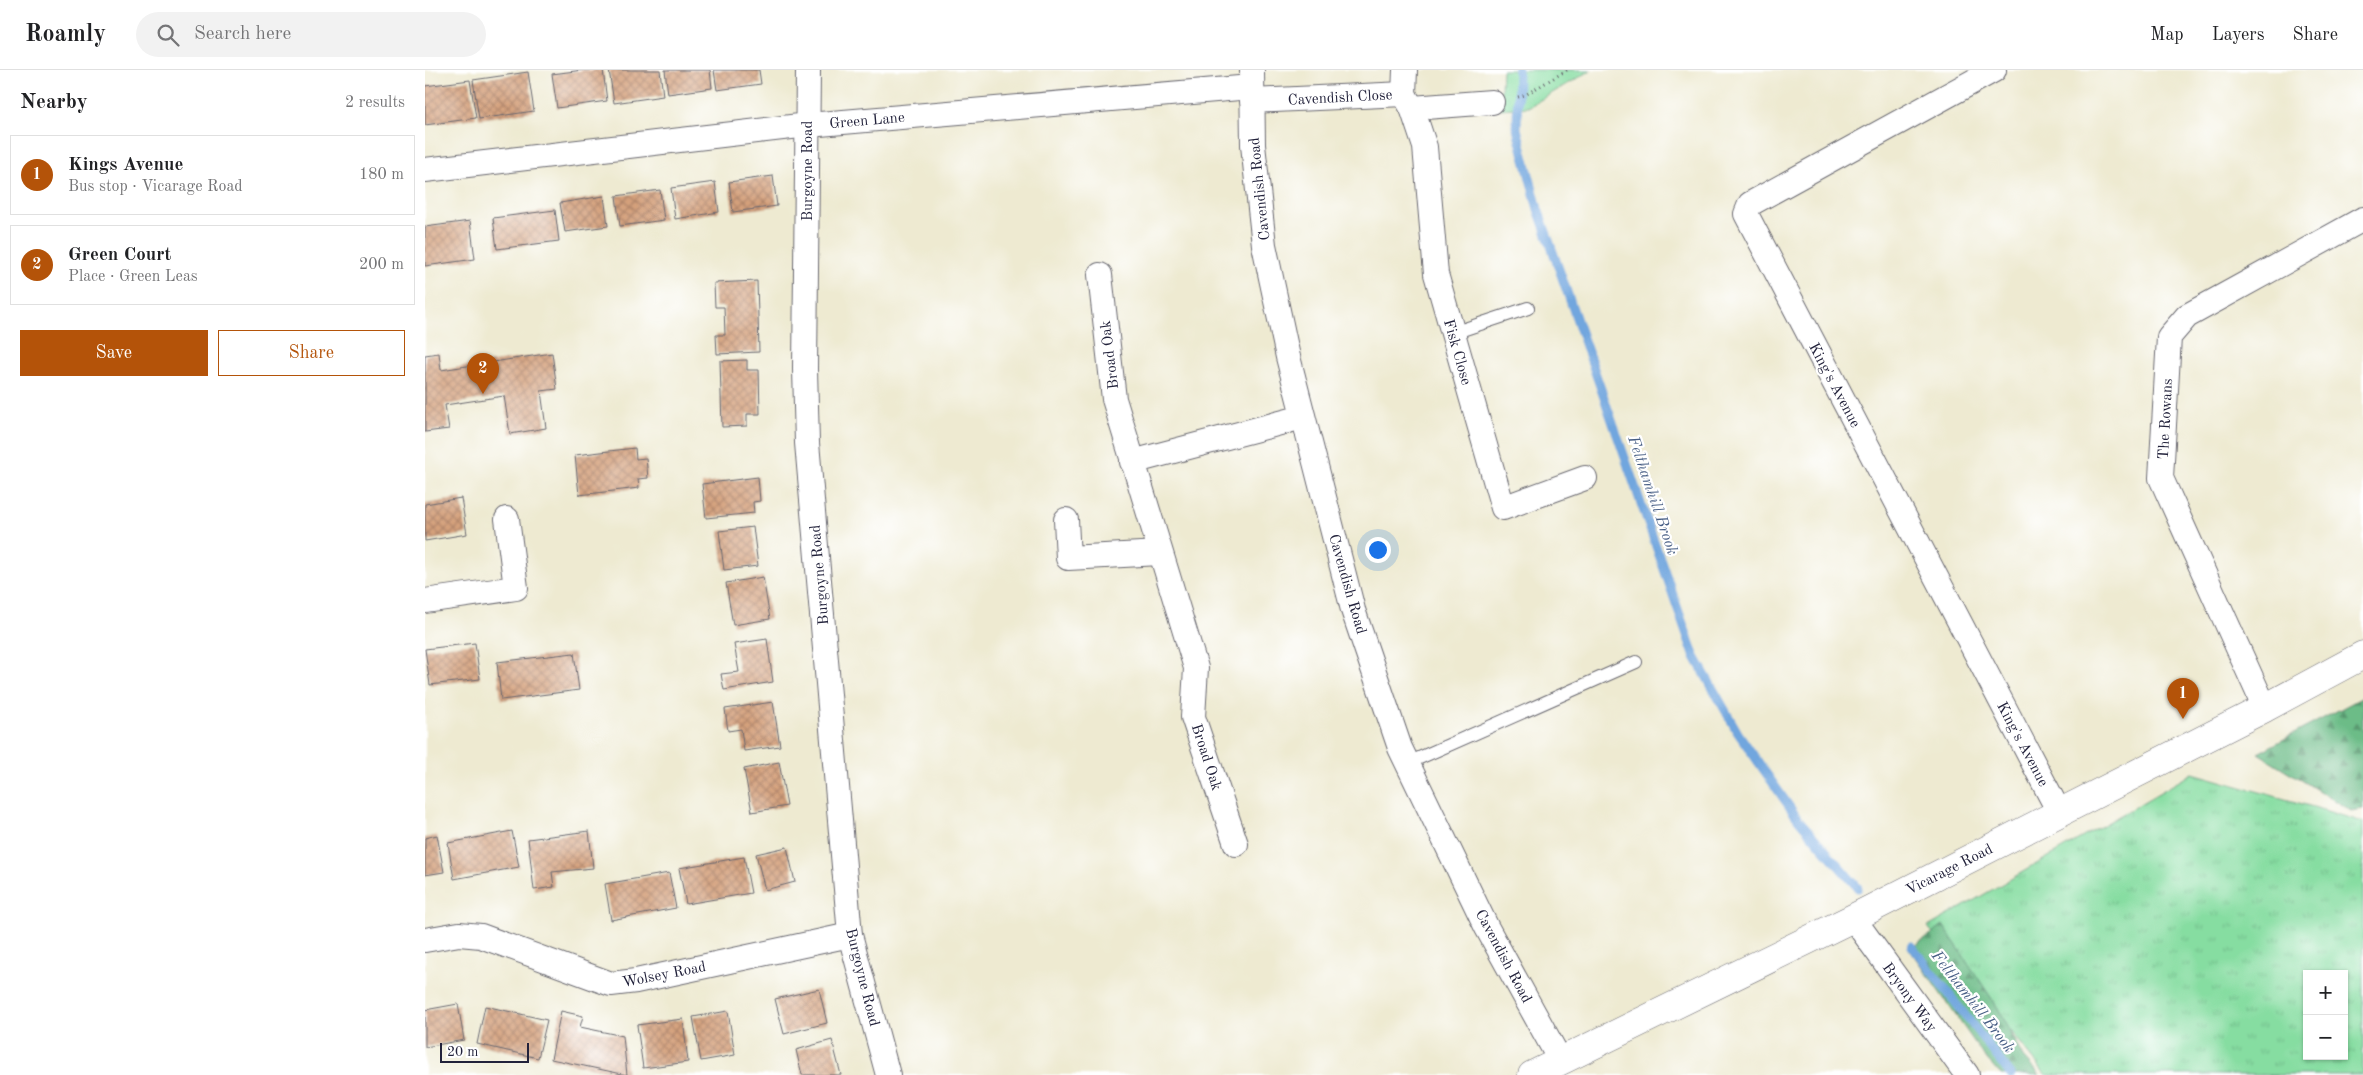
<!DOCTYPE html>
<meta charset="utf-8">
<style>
:root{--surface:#fff;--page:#f2f2f2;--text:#202124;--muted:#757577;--line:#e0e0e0;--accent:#b45309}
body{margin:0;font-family:"Old Standard TT",serif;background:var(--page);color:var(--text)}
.controls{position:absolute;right:15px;bottom:15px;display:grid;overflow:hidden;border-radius:0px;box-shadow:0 1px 4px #0004}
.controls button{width:45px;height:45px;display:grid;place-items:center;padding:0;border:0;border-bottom:1px solid var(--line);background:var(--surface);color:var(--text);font:25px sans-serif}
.scale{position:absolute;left:15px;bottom:12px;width:89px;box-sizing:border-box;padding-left:5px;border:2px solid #22223b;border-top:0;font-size:14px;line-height:18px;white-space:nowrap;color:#22223b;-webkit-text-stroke:4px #fff;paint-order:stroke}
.you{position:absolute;left:952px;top:479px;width:18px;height:18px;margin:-12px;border:4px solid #fff;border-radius:50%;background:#1a73e8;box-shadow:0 0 0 8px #1a73e833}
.badge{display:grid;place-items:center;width:32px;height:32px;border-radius:50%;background:var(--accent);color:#fff;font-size:16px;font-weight:700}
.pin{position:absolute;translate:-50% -41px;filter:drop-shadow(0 1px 2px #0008)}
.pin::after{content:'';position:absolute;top:26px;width:18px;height:15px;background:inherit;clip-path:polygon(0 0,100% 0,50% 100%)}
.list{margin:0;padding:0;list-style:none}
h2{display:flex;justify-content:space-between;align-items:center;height:65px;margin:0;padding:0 20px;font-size:21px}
h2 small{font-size:16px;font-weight:400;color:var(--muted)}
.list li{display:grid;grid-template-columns:32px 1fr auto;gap:15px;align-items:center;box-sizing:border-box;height:80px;margin:0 10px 10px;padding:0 10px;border:1px solid var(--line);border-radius:0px}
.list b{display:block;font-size:19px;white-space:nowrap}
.list p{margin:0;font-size:16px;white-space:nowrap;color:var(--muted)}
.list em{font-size:16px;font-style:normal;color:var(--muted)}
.actions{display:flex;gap:10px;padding:15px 20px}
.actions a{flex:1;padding:11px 0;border:1px solid var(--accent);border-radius:0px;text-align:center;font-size:18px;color:var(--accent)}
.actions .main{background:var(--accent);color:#fff}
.icon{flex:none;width:28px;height:28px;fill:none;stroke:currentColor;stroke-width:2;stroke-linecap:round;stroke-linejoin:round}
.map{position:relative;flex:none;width:1938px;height:1005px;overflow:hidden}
header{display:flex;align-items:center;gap:30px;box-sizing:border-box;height:70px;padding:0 25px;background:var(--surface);border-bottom:1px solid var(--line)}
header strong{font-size:24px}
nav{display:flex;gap:28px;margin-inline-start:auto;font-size:18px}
.search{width:350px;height:45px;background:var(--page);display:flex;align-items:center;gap:12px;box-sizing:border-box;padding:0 18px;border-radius:28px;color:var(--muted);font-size:19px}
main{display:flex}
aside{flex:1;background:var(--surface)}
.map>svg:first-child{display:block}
.grass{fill:url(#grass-tufts);stroke:#54806e;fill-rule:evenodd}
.forest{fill:url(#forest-firs);stroke:#476f61}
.park{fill:#86dda1;stroke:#54806e}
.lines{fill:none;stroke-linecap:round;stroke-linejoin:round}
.stream{stroke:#71a6de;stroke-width:9}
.building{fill:url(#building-cross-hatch)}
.lane-casing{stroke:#696870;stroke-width:14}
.street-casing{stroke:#696870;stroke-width:26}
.secondary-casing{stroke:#696870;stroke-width:29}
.path{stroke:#696870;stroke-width:3;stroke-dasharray:1 4;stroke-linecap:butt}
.lane{stroke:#fff;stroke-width:12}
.street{stroke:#fff;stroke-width:24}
.secondary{stroke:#fff;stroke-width:28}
.labels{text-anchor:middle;stroke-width:4.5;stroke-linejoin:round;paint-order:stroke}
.street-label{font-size:15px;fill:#22223b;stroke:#fff}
.water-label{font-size:16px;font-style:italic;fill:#465d84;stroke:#fff}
</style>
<header>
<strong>Roamly</strong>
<div class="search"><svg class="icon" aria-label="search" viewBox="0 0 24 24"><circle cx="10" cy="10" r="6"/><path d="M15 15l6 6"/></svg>Search here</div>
<nav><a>Map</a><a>Layers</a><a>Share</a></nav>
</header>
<main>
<aside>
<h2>Nearby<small>2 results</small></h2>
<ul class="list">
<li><span class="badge">1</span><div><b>Kings Avenue</b><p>Bus stop · Vicarage Road</p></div><em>180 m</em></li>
<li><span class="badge">2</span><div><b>Green Court</b><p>Place · Green Leas</p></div><em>200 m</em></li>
</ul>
<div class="actions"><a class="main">Save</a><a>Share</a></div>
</aside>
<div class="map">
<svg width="1938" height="1005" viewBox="0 0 1938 1005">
<defs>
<pattern id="grass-tufts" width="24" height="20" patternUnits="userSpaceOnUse" patternTransform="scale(1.25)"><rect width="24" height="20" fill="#86dda1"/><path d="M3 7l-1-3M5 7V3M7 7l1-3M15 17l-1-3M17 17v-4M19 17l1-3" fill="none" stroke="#73bd8c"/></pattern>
<pattern id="forest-firs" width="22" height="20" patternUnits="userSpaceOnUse" patternTransform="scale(1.25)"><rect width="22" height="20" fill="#6cbc87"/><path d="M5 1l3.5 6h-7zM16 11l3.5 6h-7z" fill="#589870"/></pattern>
<pattern id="building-cross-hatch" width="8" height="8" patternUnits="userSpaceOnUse" patternTransform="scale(1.25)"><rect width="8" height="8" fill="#d4a07c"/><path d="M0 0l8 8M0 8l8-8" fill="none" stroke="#ac8267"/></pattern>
</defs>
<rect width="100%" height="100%" fill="#fff"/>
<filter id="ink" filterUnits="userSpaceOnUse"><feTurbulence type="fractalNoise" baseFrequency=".02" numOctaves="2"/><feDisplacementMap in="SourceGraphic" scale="10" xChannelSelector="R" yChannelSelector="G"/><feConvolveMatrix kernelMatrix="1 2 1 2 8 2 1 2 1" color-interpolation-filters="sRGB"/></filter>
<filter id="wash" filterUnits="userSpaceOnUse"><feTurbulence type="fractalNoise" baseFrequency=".0096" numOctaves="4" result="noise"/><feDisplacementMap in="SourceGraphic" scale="20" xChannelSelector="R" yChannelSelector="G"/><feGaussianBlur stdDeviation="1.12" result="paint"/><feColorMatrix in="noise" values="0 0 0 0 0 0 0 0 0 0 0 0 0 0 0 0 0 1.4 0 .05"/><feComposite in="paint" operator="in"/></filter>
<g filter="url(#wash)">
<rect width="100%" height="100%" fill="#eeead1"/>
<!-- grass -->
<path class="grass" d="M 1768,703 C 1825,720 1882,734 1938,752 L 1938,1005 L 1621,1005 L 1503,857 ZM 1882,904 L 1919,904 L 1919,986 L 1882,986 Z"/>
<!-- forest -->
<g class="forest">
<path d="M 1938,627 L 1938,739 L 1926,741 L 1833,683 Z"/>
<path d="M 1518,855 L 1573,938 L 1599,987 L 1615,1005 L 1576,1005 L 1559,986 L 1485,880 Z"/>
</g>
<!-- park -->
<path class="park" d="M 1077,0 L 1167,0 L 1103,37 L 1075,39 Z"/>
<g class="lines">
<!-- stream -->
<g class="stream">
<path d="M 1093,0 L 1092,59 L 1113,139 L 1269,585 L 1313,663 L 1373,749 L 1433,818"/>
<path d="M 1487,876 L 1586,1005"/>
</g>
</g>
<g id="blocks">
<!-- building -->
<g class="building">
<path d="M 158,0 L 178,0 L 182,31 L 132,38 L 127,4 Z"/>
<path d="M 184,0 L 235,0 L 238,26 L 189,33 Z"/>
<path d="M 240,0 L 285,0 L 287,18 L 243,24 Z"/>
<path d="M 289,0 L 334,0 L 336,14 L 292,20 Z"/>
<path d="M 103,2 L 109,41 L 54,49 L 48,10 Z"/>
<path d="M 45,10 L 51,48 L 0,55 L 0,16 Z"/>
<path d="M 348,106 L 352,136 L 308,142 L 304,112 Z"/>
<path d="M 290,112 L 294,142 L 250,149 L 246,118 Z"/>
<path d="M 235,120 L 239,150 L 195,156 L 191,126 Z"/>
<path d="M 179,126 L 183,156 L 140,162 L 135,133 Z"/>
<path d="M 130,140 L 134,171 L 72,179 L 68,148 Z"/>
<path d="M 45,151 L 50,189 L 0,196 L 0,157 Z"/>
<path d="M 332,211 L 334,282 L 292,284 L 291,265 L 300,265 L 299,237 L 290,237 L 289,213 Z"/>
<path d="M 14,283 L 16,300 L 127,283 L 132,319 L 116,321 L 121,358 L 85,364 L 79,326 L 20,335 L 24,359 L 0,362 L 0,285 Z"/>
<path d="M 322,290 L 322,300 L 334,300 L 335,344 L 322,344 L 322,356 L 297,357 L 295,291 Z"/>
<path d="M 210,378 L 211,389 L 221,388 L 223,408 L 213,409 L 214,418 L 154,425 L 150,385 Z"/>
<path d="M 333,407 L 335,431 L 328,432 L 329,443 L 281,448 L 277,414 Z"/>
<path d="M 36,428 L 42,464 L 0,471 L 0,434 Z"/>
<path d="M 328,457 L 333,496 L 299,500 L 294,461 Z"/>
<path d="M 338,507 L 345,549 L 308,555 L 301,513 Z"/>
<path d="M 342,569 L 348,612 L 299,620 L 296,604 L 314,602 L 309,574 Z"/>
<path d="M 50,573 L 55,609 L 5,615 L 0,579 Z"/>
<path d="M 149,583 L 154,620 L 76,630 L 72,592 Z"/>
<path d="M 348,632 L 355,676 L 319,681 L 316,659 L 303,661 L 300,639 Z"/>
<path d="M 354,692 L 362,736 L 327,742 L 319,699 Z"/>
<path d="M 87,761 L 94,797 L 29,809 L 23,773 Z"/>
<path d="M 164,761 L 168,798 L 127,802 L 129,817 L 109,820 L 103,769 Z"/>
<path d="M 12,765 L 19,802 L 0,805 L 0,768 Z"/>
<path d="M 362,777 L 370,812 L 340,820 L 331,784 Z"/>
<path d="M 319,787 L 326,823 L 261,834 L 254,798 Z"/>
<path d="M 244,803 L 251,838 L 186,850 L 180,814 Z"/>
<path d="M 394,919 L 402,953 L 359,964 L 350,929 Z"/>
<path d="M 33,934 L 39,970 L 0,977 L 0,940 Z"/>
<path d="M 60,936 L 122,950 L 113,988 L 52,974 Z"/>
<path d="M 136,941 L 158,946 L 155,957 L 198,966 L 202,1005 L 126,989 Z"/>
<path d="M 303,941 L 310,985 L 276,991 L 268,947 Z"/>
<path d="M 258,949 L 263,992 L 218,998 L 212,955 Z"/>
<path d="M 407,970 L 416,1005 L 377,1005 L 371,980 Z"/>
</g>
</g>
</g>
<g filter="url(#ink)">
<use href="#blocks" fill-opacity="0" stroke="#696870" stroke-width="1"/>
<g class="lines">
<!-- lane casing -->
<g class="lane-casing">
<g id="lane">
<path d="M 1028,263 L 1103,238"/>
<path d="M 983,693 L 1211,592"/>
</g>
</g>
<!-- street casing -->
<g class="street-casing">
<g id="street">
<path d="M 383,0 L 380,299 L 382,373 L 425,865 L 463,1005"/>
<path d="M 827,0 L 828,75 L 839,175 L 863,287 L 928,540 L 975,678 L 1062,858 L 1136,992"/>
<path d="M 1569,0 L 1325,134 L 1321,144 L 1634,742"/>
<path d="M 979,24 L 987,38 L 1000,77 L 1011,204 L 1078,438 L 1160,408"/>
<path d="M 979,24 L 980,0"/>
<path d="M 827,31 L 979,24"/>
<path d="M 987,38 L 1067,32"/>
<path d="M 0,100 L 383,55 L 826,17"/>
<path d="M 675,205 L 689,329 L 771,598 L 768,647 L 811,774"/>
<path d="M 707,392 L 878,347"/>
<path d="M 641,450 L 643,488 L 735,483"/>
<path d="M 0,531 L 91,518 L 82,449"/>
<path d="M 1840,638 L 1736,408 L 1744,267 L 1762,246 L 1938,149"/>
<path d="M 1428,848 L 1542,1005"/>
<path d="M 0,870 L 34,864 L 56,866 L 186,914 L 211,911 L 425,865"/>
</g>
</g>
<!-- secondary casing -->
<g class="secondary-casing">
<path id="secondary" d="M 1107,1005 L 1428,848 L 1840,638 L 1938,585"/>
</g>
<!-- path -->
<path class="path" d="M 1093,27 L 1100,25 L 1142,0"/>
<!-- lane -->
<use href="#lane" class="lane"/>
<!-- street -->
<use href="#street" class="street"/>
<!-- secondary -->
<use href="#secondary" class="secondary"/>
</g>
</g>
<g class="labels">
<!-- street labels -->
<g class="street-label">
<text transform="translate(915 27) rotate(-3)" y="5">Cavendish Close</text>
<text transform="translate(442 50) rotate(-5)" y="5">Green Lane</text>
<text transform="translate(382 101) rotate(-90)" y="5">Burgoyne Road</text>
<text transform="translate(834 119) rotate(-96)" y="5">Cavendish Road</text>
<text transform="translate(1033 282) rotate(74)" y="5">Fisk Close</text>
<text transform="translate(684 285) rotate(-97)" y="5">Broad Oak</text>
<text transform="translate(1410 315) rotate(62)" y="5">King's Avenue</text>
<text transform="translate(1740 349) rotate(-87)" y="5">The Rowans</text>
<text transform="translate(394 505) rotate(-95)" y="5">Burgoyne Road</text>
<text transform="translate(923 514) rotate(74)" y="5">Cavendish Road</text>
<text transform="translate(1598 674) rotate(62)" y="5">King's Avenue</text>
<text transform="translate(782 687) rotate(72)" y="5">Broad Oak</text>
<text transform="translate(1524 799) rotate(-27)" y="5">Vicarage Road</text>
<text transform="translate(1079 886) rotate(62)" y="5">Cavendish Road</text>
<text transform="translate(239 904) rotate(-11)" y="5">Wolsey Road</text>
<text transform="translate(438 907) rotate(76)" y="5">Burgoyne Road</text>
<text transform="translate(1485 927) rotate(54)" y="5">Bryony Way</text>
</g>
<!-- water labels -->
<g class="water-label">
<text transform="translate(1229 425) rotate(71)" y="6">Felthamhill Brook</text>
<text transform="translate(1549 931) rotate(52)" y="6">Felthamhill Brook</text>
</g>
</g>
</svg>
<div class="controls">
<button>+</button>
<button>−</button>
</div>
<div class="scale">20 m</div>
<div class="you"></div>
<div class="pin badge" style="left:1758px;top:649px">1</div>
<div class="pin badge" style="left:58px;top:324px">2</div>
</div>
</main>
